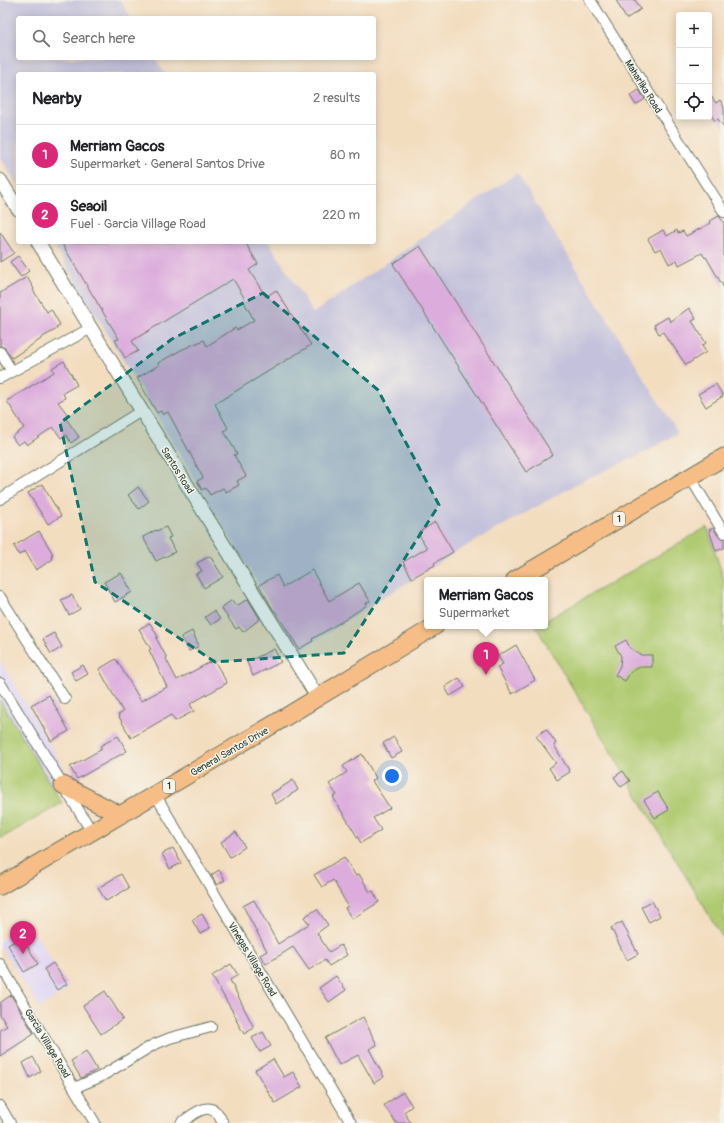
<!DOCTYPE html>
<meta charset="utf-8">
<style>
:root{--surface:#fff;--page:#f6f6f6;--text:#202124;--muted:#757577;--line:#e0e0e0;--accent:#db2777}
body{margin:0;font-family:Pangolin,sans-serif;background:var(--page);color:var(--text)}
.controls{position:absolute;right:12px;top:12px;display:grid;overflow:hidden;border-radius:4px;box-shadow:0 2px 10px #0003}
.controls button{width:36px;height:36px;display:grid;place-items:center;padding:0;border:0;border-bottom:1px solid var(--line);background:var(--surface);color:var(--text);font:20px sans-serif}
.you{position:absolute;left:392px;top:776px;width:14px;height:14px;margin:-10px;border:3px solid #fff;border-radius:50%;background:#1a73e8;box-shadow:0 0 0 6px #1a73e833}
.badge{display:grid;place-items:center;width:26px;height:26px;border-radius:50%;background:var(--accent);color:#fff;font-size:13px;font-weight:700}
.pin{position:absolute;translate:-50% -33px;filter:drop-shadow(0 1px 2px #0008)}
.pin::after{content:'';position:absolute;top:21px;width:14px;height:12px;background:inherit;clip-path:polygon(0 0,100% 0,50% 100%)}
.popup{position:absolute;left:424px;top:577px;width:124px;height:52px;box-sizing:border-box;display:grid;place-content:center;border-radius:4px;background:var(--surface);filter:drop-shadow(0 1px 3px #0005);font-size:13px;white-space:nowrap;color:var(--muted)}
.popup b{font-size:15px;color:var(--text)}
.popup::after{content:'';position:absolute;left:50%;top:100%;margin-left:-8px;border:8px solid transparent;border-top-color:var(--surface)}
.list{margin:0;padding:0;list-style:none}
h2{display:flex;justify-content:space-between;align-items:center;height:52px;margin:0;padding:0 16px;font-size:17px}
h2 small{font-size:13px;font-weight:400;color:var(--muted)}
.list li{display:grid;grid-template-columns:26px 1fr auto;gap:12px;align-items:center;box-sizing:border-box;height:60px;padding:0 16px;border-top:1px solid var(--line)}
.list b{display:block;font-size:15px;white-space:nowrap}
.list p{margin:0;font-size:13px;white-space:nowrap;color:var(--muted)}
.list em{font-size:13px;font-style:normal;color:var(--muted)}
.icon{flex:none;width:22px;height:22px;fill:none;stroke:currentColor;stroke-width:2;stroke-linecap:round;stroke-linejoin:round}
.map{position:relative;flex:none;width:724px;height:1123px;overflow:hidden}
.search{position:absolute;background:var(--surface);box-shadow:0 2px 10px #0003;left:16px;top:16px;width:360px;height:44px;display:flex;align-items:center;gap:10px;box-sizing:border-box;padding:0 14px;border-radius:4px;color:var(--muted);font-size:15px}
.panel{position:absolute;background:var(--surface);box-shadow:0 2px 10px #0003;left:16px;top:72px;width:360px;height:172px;border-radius:4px}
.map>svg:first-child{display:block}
.built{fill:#dfd5f5}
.industrial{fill:#c3c1db}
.green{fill:#afca70;stroke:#678452}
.building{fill:#dcacdd}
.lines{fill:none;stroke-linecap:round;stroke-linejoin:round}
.minor-casing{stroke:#697565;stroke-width:12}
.tertiary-casing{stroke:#697565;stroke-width:15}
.trunk-casing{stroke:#697565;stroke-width:19}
.minor{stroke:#fff;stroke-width:10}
.tertiary{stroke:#fff;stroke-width:13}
.trunk{stroke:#f6be86;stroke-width:17}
.marked{fill:#0f766e;fill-opacity:0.2;stroke:#0f766e;stroke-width:3;stroke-dasharray:8 5;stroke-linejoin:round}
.labels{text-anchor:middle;stroke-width:3;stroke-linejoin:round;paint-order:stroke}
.shield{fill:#f7f3e8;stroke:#60746a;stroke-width:1}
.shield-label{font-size:9px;font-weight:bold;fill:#1f3d34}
.street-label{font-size:10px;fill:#1f3d34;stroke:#f7f3e8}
</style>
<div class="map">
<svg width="724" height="1123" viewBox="0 0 724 1123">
<rect width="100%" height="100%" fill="#f7f3e8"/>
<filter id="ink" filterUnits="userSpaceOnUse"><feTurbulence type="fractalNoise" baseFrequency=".025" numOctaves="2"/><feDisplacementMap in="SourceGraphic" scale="8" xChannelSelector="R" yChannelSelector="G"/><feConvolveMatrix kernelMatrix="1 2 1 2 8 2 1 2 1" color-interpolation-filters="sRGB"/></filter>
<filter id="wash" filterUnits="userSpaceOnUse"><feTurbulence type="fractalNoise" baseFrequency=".012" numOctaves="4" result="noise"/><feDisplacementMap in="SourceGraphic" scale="16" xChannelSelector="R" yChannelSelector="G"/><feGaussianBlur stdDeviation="0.9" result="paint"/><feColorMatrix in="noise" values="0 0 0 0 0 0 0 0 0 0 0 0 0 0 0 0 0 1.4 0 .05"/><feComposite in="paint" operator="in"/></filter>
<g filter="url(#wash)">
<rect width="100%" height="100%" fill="#f3ddbf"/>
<!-- built -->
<g class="built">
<path d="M 0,660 L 69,777 L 53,788 L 62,803 L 0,839 Z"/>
<path d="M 27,922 L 69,988 L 40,1008 L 0,946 L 0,940 Z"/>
</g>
<!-- industrial -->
<g class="industrial">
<path d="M 0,0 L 120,0 L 131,18 L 18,18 L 18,58 L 155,58 L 165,74 L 18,74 L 18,186 L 0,157 Z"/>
<path d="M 517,173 L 678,433 L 644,453 L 584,480 L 456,552 L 298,651 L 52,242 L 269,242 L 313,313 Z"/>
</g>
<!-- green -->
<g class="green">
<path d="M 707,527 L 724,580 L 724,940 L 536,627 L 545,626 L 545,621 Z"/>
<path d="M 0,700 L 62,803 L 0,839 Z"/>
</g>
<g id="blocks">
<!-- building -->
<g class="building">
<path d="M 616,0 L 635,0 L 641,9 L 626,19 Z"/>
<path d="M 639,90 L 645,99 L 636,105 L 630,96 Z"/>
<path d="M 709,94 L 716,103 L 720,100 L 724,107 L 724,127 L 718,119 L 715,121 L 709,112 Z"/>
<path d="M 719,216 L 724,223 L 724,288 L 706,257 L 705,258 L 702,253 L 679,265 L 677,260 L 669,264 L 661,248 L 655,251 L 648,239 L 663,230 L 667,236 L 677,230 L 678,233 L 683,231 L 686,236 L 711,223 L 710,221 Z"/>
<path d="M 0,232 L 14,253 L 0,262 Z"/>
<path d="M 61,242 L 245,242 L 258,264 L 249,270 L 266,297 L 276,290 L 311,345 L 215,404 L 228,428 L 224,431 L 237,454 L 234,455 L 246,476 L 237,481 L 239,485 L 226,492 L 223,488 L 210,495 L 206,488 L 202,490 L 197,481 L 203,478 L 168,412 L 163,415 L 161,411 L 157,413 L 137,378 L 159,365 L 158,363 L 181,350 L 204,340 L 207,346 L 235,328 L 237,330 L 254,320 L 243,300 L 245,299 L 233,279 L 132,341 L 138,351 L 125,358 L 115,340 L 119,339 Z"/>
<path d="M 420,246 L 553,455 L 526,472 L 393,264 Z"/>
<path d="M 18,256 L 29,271 L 21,277 L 10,262 Z"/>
<path d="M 27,277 L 34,289 L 33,290 L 47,312 L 51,309 L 60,325 L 56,327 L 57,329 L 41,338 L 41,339 L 12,358 L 5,348 L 0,346 L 0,293 Z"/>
<path d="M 689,308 L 696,319 L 692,321 L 706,343 L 702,346 L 706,352 L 686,365 L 669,340 L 668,341 L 663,332 L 659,334 L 654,325 L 668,317 L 670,322 Z"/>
<path d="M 64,361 L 77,385 L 63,393 L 65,398 L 58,402 L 68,415 L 65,417 L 79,437 L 71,443 L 66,435 L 61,438 L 53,427 L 27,445 L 24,441 L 18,445 L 12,437 L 24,428 L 7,401 L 54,372 L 52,368 Z"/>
<path d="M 716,384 L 723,396 L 706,407 L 698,394 Z"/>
<path d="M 42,484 L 61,516 L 48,524 L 28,493 Z"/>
<path d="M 138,487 L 149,501 L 139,509 L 128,495 Z"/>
<path d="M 435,522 L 453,552 L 434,563 L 435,565 L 412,578 L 403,562 L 427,548 L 418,533 Z"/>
<path d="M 166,527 L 171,537 L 168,538 L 175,552 L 156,561 L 143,537 L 156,530 L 156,531 Z"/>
<path d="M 713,528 L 719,537 L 724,539 L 724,548 L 716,551 L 709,530 Z"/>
<path d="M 39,531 L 53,554 L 51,556 L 53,559 L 36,570 L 25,551 L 19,555 L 14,546 Z"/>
<path d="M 210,556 L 223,577 L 204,588 L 196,574 L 202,571 L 197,563 Z"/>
<path d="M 312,570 L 329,601 L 359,583 L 370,601 L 366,603 L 367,605 L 346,619 L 312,639 L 313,641 L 299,649 L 275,611 L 274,611 L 259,585 L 277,575 L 283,587 Z"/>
<path d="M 121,573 L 132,592 L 115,602 L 104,582 Z"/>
<path d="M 72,595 L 80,609 L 69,615 L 61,600 Z"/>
<path d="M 248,599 L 260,619 L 243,632 L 239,627 L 236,629 L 221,608 L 232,600 L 236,606 Z"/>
<path d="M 214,611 L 220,619 L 211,625 L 205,617 Z"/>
<path d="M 150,623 L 158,637 L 156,638 L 167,658 L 166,659 L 177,680 L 214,660 L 227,683 L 190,704 L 194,711 L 175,721 L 171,715 L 131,738 L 118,715 L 123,712 L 99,669 L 116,659 L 141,701 L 167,687 L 149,650 L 151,649 L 139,629 Z"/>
<path d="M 192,631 L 199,646 L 189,651 L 181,637 Z"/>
<path d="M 54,633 L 62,647 L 51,654 L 43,639 Z"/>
<path d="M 626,640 L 630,648 L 641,655 L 652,655 L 652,667 L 640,667 L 631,672 L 625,681 L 615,675 L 620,666 L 621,656 L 615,646 Z"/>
<path d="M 516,645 L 535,680 L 512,694 L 497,667 L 503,664 L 498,656 Z"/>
<path d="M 274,649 L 281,662 L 253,676 L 247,662 Z"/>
<path d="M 83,665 L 88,674 L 76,681 L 71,672 Z"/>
<path d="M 459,678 L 465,687 L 450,696 L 445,687 Z"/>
<path d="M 49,695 L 69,731 L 51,741 L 31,705 Z"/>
<path d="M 546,729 L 556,743 L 554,745 L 570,772 L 557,780 L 549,768 L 556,763 L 536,736 Z"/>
<path d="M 118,736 L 127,751 L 77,779 L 70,767 L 102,749 L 100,746 Z"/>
<path d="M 394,737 L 402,752 L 391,758 L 383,743 Z"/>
<path d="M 362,754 L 376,778 L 372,781 L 390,808 L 373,818 L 381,830 L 361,843 L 333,797 L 337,795 L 329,784 L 347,772 L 343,766 Z"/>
<path d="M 623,771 L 630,781 L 621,787 L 614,777 Z"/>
<path d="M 293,780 L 298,790 L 276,804 L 271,794 Z"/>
<path d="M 658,792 L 669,810 L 655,818 L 644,800 Z"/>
<path d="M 236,832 L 245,847 L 230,857 L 221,842 Z"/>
<path d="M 173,848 L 181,863 L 170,869 L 162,854 Z"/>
<path d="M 344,857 L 356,876 L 359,874 L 370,892 L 373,891 L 379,902 L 352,919 L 345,908 L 348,906 L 333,880 L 322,887 L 314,875 Z"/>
<path d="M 219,870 L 225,880 L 217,885 L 211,875 Z"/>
<path d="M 121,874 L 129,888 L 106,901 L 98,888 Z"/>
<path d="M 254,900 L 278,944 L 309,924 L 304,917 L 317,909 L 328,925 L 317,933 L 329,952 L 341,945 L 347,955 L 329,966 L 325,960 L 309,970 L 293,947 L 266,964 L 260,955 L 267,951 L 243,906 Z"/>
<path d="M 652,901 L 660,916 L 649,922 L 641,907 Z"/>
<path d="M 202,914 L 210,928 L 200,934 L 192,920 Z"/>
<path d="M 622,922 L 638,954 L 627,960 L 611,928 Z"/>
<path d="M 22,937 L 38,964 L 24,972 L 8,945 Z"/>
<path d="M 53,963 L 67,984 L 57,990 L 44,969 Z"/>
<path d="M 231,964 L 238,975 L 230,980 L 254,1028 L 244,1034 L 236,1020 L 237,1019 L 212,976 Z"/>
<path d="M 336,976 L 346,990 L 329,1002 L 319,988 Z"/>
<path d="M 105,991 L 123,1019 L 101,1034 L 83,1006 Z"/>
<path d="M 11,995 L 34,1034 L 0,1056 L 0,1030 L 7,1026 L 0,1015 L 0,1003 Z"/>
<path d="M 363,1017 L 377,1045 L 369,1049 L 384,1077 L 374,1083 L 358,1055 L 339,1065 L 325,1038 Z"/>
<path d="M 263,1032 L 271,1046 L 260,1052 L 252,1038 Z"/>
<path d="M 86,1051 L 97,1070 L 81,1078 L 71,1061 Z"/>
<path d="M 33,1057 L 41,1071 L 30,1078 L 23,1063 Z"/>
<path d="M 273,1059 L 284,1077 L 293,1072 L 302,1087 L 275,1103 L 255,1070 Z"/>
<path d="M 403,1092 L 412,1106 L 404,1112 L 411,1123 L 396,1123 L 384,1105 Z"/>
</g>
</g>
</g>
<g filter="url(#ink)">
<use href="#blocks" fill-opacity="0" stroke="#697565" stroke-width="1"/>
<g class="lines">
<!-- minor casing -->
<g class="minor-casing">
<g id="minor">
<path d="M 590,0 L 724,212"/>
<path d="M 0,352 L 11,370"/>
<path d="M 0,378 L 91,328"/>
<path d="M 690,477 L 724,533"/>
<path d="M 0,499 L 141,411"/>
<path d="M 0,597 L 65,699"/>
<path d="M 0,683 L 92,832"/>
<path d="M 155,794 L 351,1123"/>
<path d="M 0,964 L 95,1123"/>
<path d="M 74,1088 L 100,1077 L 153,1045 L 170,1038 L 211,1027"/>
<path d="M 0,1106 L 10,1123"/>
<path d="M 181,1123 C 190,1117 205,1102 216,1112 C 219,1114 221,1120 223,1123"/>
</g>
</g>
<!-- tertiary casing -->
<g class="tertiary-casing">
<g id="tertiary">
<path d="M 0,180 L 18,209"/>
<path d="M 38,242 L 318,698"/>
</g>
</g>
<!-- trunk casing -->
<g class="trunk-casing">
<g id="trunk">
<path d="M 515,580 L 724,457"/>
<path d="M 63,785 L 120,815"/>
<path d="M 0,886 L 274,724 L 435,626"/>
</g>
</g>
<!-- minor -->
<use href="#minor" class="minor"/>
<!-- tertiary -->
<use href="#tertiary" class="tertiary"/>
<!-- trunk -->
<use href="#trunk" class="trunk"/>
</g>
</g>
<!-- marked area -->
<path class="marked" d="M 263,293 L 378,390 L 439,505 L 344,653 L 215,662 L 95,582 L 60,423 L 172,339 Z"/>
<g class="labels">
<!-- shield labels -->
<g class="shield">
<rect x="613" y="512" width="12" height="14" rx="3"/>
<rect x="163" y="779" width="12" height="14" rx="3"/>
</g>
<g class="shield-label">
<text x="619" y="522">1</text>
<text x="169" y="789">1</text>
</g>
<!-- street labels -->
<g class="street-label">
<text transform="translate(644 86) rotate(58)" y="4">Maharlika Road</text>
<text transform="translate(178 470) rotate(58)" y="4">Santos Road</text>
<text transform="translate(229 751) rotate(-30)" y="4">General Santos Drive</text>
<text transform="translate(253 959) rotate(59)" y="4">Vinegas Village Road</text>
<text transform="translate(48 1043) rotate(59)" y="4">Garcia Village Road</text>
</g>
</g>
</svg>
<div class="controls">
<button>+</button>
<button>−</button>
<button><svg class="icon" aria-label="locate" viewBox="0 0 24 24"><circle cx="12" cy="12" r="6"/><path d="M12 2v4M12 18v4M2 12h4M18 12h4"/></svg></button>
</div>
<div class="you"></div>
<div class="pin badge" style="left:486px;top:675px">1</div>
<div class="popup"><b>Merriam Gacos</b>Supermarket</div>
<div class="pin badge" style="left:23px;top:954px">2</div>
<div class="search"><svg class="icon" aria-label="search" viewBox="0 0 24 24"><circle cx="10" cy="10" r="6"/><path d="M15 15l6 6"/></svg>Search here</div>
<section class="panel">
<h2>Nearby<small>2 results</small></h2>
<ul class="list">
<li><span class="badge">1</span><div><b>Merriam Gacos</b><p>Supermarket · General Santos Drive</p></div><em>80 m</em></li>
<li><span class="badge">2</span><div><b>Seaoil</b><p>Fuel · Garcia Village Road</p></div><em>220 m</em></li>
</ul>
</section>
</div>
